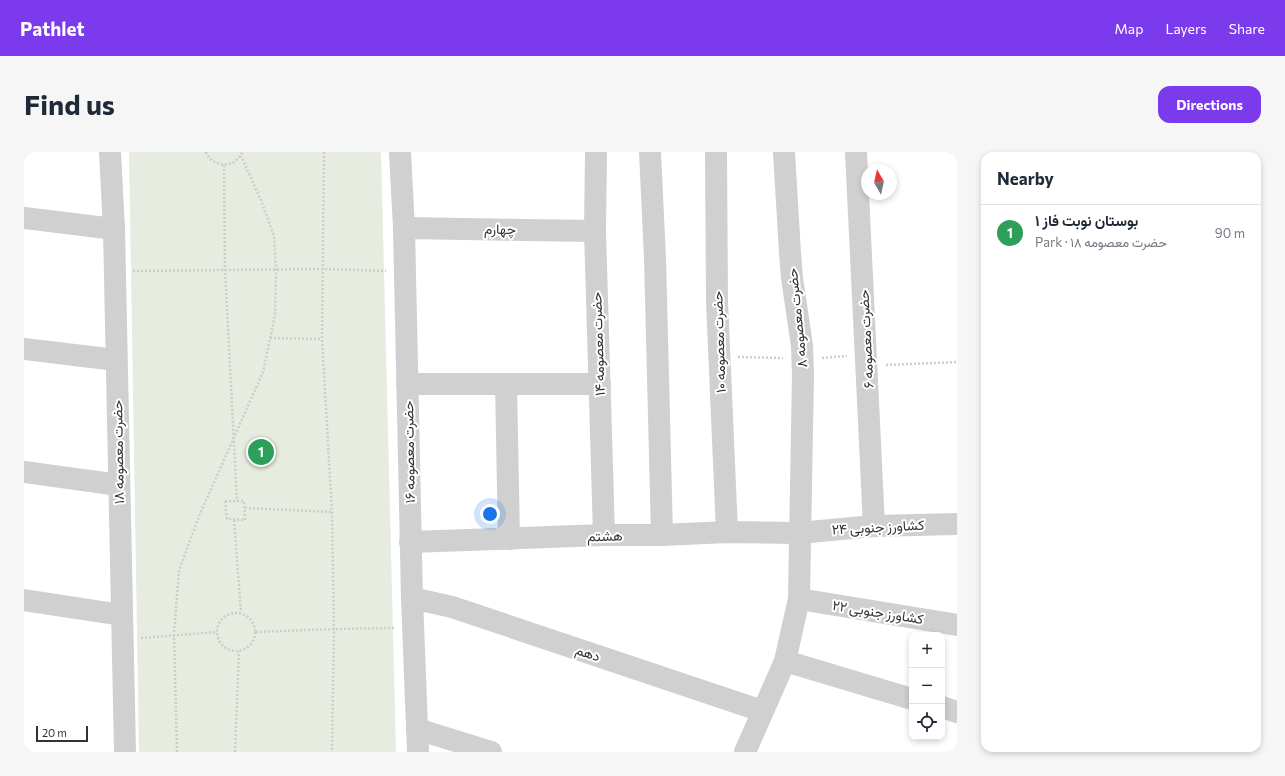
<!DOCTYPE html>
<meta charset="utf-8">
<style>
:root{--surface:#fff;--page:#f6f6f7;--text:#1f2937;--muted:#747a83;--line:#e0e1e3;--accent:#7c3aed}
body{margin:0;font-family:Commissioner,Vazirmatn,sans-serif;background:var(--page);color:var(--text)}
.controls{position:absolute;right:12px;bottom:12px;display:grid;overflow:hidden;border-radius:8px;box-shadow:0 2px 6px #0003}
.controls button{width:36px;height:36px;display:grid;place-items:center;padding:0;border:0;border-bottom:1px solid var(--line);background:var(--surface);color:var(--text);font:20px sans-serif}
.compass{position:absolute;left:837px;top:12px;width:36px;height:36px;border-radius:50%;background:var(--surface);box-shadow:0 2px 6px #0003;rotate:351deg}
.scale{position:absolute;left:12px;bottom:10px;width:52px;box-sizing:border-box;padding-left:4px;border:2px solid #333;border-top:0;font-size:11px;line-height:14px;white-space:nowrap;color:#333;-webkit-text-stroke:3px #fff;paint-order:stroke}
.you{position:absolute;left:466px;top:362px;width:14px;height:14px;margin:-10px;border:3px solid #fff;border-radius:50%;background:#1a73e8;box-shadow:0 0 0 6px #1a73e833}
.badge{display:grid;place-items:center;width:26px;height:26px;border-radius:50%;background:var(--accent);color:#fff;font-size:13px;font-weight:700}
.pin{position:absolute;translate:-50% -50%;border:2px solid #fff;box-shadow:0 1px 4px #0006}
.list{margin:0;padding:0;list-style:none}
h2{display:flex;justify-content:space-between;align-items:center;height:52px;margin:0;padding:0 16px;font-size:17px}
h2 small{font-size:13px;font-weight:400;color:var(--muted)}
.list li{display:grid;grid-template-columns:26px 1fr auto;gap:12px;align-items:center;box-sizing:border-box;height:56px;padding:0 16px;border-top:1px solid var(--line)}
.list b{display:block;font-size:15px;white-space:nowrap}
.list p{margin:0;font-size:13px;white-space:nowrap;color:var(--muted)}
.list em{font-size:13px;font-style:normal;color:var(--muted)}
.icon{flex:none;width:22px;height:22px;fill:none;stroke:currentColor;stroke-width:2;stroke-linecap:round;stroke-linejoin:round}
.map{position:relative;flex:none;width:933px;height:600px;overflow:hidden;border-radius:12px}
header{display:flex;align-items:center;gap:24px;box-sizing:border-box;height:56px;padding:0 20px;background:var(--accent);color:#fff}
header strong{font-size:19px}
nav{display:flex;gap:22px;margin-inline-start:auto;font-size:14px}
.intro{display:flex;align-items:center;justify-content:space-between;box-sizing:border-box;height:96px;padding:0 24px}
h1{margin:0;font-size:28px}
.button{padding:10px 18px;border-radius:12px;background:var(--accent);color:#fff;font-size:14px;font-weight:700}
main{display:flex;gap:24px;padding:0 24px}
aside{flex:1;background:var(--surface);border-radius:12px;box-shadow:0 2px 6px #0003}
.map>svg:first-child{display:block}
.green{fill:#e6ecdf}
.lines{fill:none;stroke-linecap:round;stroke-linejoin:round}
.path{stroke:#cdcdcd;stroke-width:2.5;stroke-dasharray:2 2;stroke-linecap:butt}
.minor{stroke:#d0d0d0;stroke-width:22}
.labels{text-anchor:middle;stroke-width:4;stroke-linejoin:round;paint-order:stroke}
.street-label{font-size:14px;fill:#333;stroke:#fff}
</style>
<header>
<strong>Pathlet</strong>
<nav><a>Map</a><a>Layers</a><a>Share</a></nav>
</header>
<div class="intro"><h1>Find us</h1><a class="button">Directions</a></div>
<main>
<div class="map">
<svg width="933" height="600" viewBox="0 0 933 600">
<rect width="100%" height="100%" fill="#fff"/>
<!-- green -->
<path class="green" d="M 105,0 L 357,0 L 372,600 L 115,600 Z"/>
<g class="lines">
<!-- path -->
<g class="path">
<path d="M 182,0 C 188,16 212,17 218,0"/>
<path d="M 300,0 L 298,187 L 308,360 L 310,477 L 308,600"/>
<path d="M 200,13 L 201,118 L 213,349"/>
<path d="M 109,119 L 299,117 L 362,119"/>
<path d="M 246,186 L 298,187"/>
<path d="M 714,205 L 759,206"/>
<path d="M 798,206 L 823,204"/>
<path d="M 862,213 L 933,210"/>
<path d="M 201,349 L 220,349 L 221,368 L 203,367 Z"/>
<path d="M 221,356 L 308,360"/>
<path d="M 210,368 L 217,460"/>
<circle cx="212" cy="480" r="19"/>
<path d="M 232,480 L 310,477 L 370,476"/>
<path d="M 117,486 L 192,480"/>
<path d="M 153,600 L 150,482 L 155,418 L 176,362 L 239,220 L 251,163 L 252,118 L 250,84 L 237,48 L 217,4"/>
<path d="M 211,600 L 215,499"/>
</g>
<!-- minor -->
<g class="minor">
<path d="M 86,0 L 90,77 L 101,600"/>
<path d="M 376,0 L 380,76 L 388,446 L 394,600"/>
<path d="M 572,0 L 571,79 L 580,383"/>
<path d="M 626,0 L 631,106 L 638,383"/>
<path d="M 692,0 L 693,149 L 703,380"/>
<path d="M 832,0 L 850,374"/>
<path d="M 0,66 L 90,77"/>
<path d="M 380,76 L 571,79"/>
<path d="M 0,197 L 92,208"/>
<path d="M 383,232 L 576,232"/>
<path d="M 482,232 L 485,387"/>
<path d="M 0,320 L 95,333"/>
<path d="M 386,390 L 580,383 L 638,383 L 703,380 L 775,381 L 850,374 L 933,372"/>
<path d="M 388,446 L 428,455 L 738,559"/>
<path d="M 775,447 L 933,473"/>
<path d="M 0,448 L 98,463"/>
<path d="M 761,509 L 888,547"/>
<path d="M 918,555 L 933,560"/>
<path d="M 393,577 L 467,600"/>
<path d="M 721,600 L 761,509 L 775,447 L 779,223 L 778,194 L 768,126 L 766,101 L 760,0"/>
</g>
</g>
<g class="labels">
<!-- street labels -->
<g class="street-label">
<text transform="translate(476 77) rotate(1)" y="5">چهارم</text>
<text transform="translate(773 166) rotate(-96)" y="5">حضرت معصومه ۸</text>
<text transform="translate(842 187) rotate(-93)" y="5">حضرت معصومه ۶</text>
<text transform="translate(695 190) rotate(-92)" y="5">حضرت معصومه ۱۰</text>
<text transform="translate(574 192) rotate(-92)" y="5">حضرت معصومه ۱۴</text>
<text transform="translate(94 300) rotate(-91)" y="5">حضرت معصومه ۱۸</text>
<text transform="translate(385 300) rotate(-91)" y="5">حضرت معصومه ۱۶</text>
<text transform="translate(854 375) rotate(-3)" y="5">کشاورز جنوبی ۲۴</text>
<text transform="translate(581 384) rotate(-1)" y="5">هشتم</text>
<text transform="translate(854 460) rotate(9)" y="5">کشاورز جنوبی ۲۲</text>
<text transform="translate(564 501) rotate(18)" y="5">دهم</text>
</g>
</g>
</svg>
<div class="controls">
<button>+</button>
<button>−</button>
<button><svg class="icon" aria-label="locate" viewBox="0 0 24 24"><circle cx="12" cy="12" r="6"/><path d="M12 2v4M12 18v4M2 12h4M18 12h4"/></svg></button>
</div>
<svg class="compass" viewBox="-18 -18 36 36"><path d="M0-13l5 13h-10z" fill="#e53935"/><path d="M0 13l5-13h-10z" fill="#747a83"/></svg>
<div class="scale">20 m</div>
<div class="you"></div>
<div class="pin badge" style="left:237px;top:300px;background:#2e9e5b">1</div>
</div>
<aside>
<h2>Nearby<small></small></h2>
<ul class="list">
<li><span class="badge" style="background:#2e9e5b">1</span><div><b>بوستان نوبت فاز ۱</b><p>Park · حضرت معصومه ۱۸</p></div><em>90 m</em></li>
</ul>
</aside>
</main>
